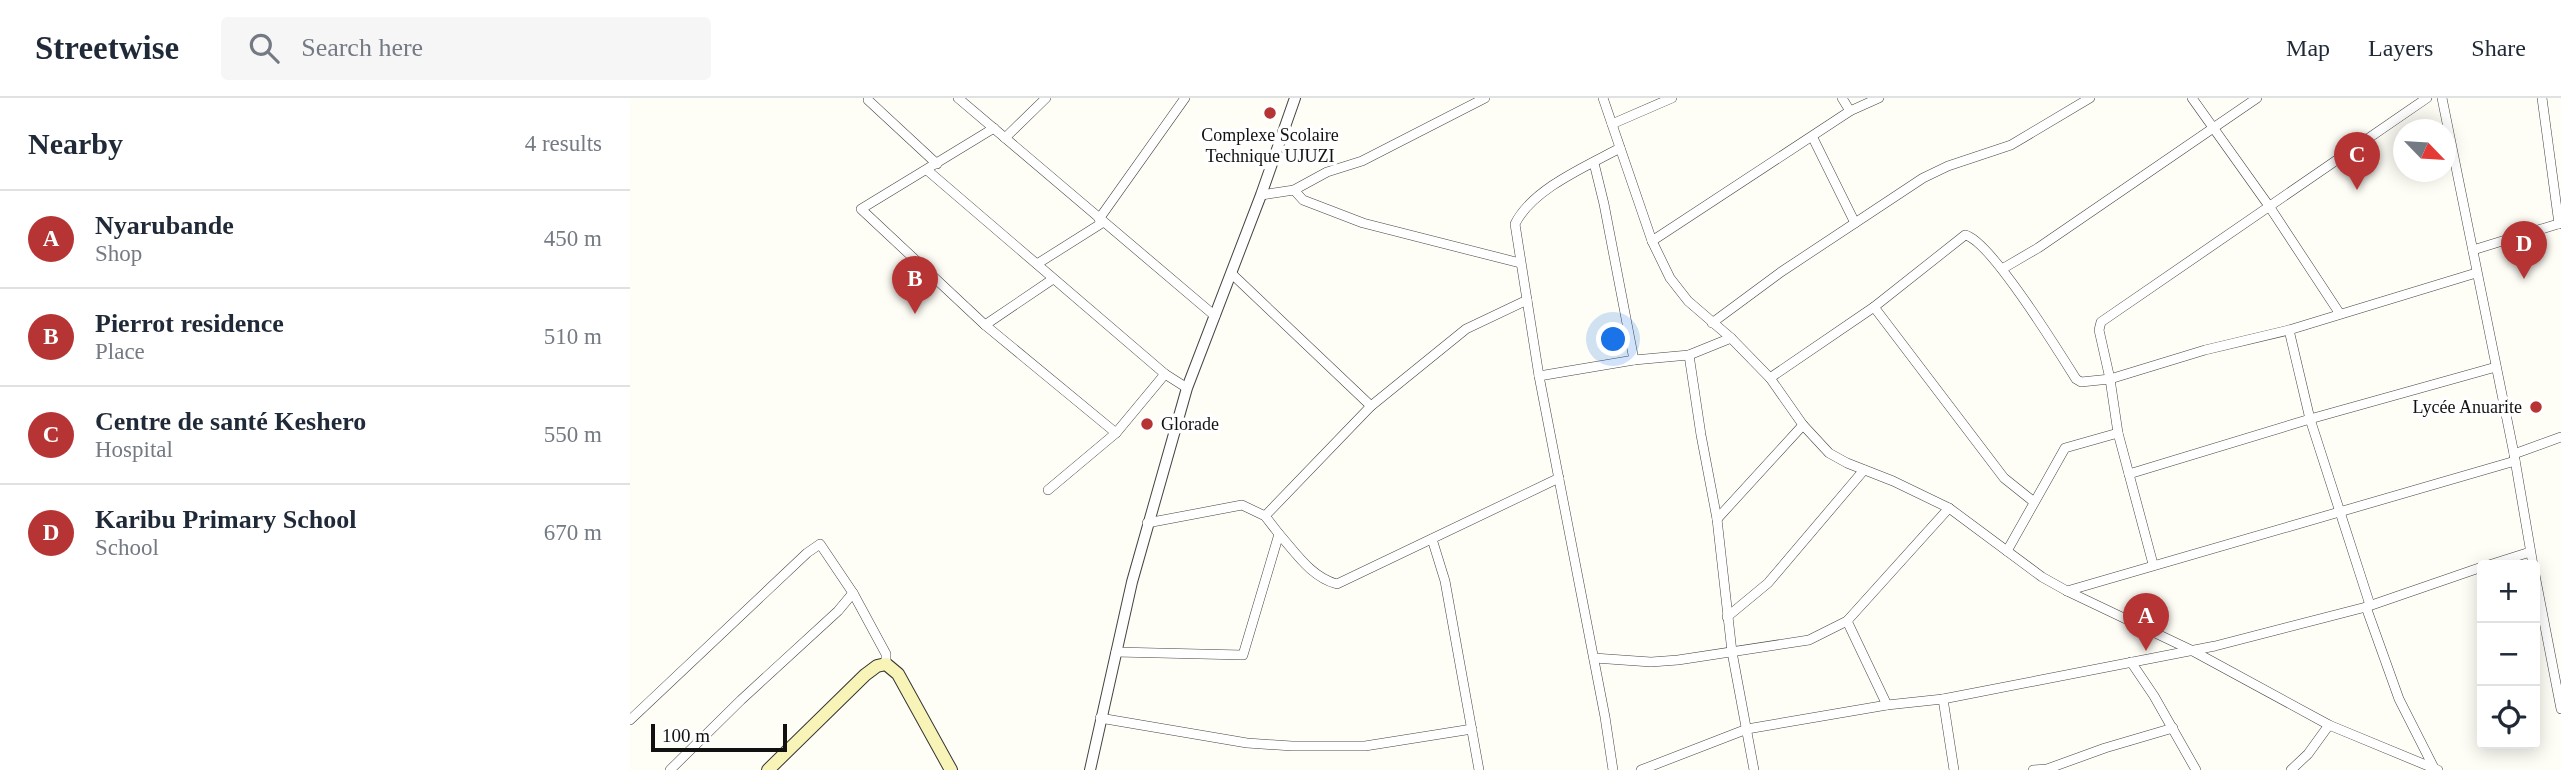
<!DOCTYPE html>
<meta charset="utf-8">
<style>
:root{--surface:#fff;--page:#f6f6f7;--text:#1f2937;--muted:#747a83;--line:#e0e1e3;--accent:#b63434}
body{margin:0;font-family:Georgia,serif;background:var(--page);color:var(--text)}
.controls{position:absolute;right:21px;bottom:21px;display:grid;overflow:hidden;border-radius:7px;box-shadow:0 4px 18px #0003}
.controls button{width:63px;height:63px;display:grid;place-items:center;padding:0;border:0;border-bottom:2px solid var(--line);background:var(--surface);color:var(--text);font:35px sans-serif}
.compass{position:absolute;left:1763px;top:21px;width:63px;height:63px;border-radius:50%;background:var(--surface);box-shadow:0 4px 18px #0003;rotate:115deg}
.scale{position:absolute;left:21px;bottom:18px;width:136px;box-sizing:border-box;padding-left:7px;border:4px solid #111;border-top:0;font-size:19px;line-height:24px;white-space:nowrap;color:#111;-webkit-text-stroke:5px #fff;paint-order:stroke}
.you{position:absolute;left:984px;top:242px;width:24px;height:24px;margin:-18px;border:5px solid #fff;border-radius:50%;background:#1a73e8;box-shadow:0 0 0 10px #1a73e833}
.badge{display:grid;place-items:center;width:46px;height:46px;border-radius:50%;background:var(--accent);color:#fff;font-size:23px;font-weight:700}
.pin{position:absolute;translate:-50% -58px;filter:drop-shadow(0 2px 4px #0008)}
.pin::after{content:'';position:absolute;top:37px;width:24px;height:21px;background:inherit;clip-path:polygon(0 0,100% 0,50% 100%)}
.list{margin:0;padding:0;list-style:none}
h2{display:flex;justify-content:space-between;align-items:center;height:91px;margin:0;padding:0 28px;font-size:30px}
h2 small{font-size:23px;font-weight:400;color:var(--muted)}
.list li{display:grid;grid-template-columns:46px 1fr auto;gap:21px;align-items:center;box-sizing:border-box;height:98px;padding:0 28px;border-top:2px solid var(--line)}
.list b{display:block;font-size:26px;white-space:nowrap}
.list p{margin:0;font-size:23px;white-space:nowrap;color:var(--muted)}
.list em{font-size:23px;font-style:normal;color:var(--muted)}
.icon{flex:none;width:38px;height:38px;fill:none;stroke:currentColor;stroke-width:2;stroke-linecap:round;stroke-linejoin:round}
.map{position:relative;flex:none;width:1931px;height:672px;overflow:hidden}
header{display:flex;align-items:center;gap:42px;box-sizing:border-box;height:98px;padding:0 35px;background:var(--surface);border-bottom:2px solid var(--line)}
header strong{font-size:33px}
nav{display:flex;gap:38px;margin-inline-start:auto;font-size:24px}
.search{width:490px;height:63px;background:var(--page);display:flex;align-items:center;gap:18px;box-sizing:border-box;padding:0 24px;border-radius:7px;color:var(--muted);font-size:26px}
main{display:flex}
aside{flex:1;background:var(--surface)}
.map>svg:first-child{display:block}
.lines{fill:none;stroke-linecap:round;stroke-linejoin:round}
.minor-casing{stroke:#444;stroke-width:10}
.tertiary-casing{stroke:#444;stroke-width:12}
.secondary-casing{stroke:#333;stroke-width:14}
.minor{stroke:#fff;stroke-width:9}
.tertiary{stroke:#fff;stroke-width:10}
.secondary{stroke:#f8f4b7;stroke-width:12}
.poi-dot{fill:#b63434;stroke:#fff;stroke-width:2.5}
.labels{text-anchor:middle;stroke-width:7;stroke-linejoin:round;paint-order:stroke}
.poi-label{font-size:18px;fill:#111;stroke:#fff}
</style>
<header>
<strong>Streetwise</strong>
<div class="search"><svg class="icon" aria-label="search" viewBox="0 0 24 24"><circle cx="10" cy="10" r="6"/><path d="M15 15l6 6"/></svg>Search here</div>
<nav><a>Map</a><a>Layers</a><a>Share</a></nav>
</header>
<main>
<aside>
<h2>Nearby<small>4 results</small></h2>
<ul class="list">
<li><span class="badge">A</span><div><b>Nyarubande</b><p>Shop</p></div><em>450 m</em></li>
<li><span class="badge">B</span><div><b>Pierrot residence</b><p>Place</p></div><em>510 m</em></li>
<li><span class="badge">C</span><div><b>Centre de santé Keshero</b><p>Hospital</p></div><em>550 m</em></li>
<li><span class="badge">D</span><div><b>Karibu Primary School</b><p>School</p></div><em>670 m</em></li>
</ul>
</aside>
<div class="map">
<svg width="1931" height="672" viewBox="0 0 1931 672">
<rect width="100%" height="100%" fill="#fefdf6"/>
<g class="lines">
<!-- minor casing -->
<g class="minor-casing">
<g id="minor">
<path d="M 328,0 L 585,218"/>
<path d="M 973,0 L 1022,143 L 1040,180 L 1058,203 L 1101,240 L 1140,280 L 1173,327 L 1199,355 L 1217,365 L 1263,383 L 1319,410 L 1412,479 L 1437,493 L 1561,552 L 1699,627 L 1808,672"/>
<path d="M 1212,0 L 1220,13"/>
<path d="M 1562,0 L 1639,108 L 1710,216"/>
<path d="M 1812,0 L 1884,356 L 1903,467"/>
<path d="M 1912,0 L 1929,126"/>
<path d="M 238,2 L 307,66"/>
<path d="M 982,26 L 1042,0"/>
<path d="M 364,30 L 231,111 L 355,227 L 486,335"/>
<path d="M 375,40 L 416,0"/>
<path d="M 1183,40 L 1225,125"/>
<path d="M 964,65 L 974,106 L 1004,262"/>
<path d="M 297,72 L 535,276 L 557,290"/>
<path d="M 664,92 L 673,102 L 733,125 L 890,165"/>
<path d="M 631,97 L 664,92 L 697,74 L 732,63 L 855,0"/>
<path d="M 469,121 L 555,0"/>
<path d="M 1022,143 L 1220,13 L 1249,0"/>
<path d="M 1843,152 L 1931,125"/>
<path d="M 407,166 L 472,125"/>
<path d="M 1372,171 L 1408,150 L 1627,0"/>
<path d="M 602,176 L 741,308"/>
<path d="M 1244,209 L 1374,380 L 1404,404"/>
<path d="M 1082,225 L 1151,174 L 1293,80 L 1318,68 L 1381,47 L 1460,0"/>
<path d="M 355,227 L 423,181"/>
<path d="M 1659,232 L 1680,321 L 1740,507"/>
<path d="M 1059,257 L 1071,337 L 1087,421 L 1102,554 L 1124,672"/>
<path d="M 909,278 L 1004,262 L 1059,257 L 1101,240"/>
<path d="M 1140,280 L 1244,209 L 1335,137 C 1360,142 1429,254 1446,281 L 1451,284 L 1480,281 L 1575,252 L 1659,232 L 1846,175"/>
<path d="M 1884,356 L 1931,339"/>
<path d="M 1499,376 L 1680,321 L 1866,269"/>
<path d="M 418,392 L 486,335 L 535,276"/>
<path d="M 635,418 L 741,308 L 836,231 L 897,202"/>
<path d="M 1087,421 L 1173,327"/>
<path d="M 649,436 C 666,455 681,479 707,486 L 929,380"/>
<path d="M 802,441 L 815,483 L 849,672"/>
<path d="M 1377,453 L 1435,350 L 1488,335"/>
<path d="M 1523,466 L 1488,335 L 1480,281 L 1469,232 L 1471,224 L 1797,0"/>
<path d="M 1859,467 L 1900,454"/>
<path d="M 1905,477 L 1931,611"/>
<path d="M 1437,493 L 1885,363"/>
<path d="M 1736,509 L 1769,601 L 1804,670"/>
<path d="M 1097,519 L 1138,485 L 1234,372"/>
<path d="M 1217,523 L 1257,607"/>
<path d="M 486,554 L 613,557 L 649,436 L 635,418 L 612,407 L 517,425"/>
<path d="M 964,560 L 1021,564 L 1048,562 L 1179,542 L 1217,523 L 1319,410"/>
<path d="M 1501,564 L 1524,598 L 1566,672"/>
<path d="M 1313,601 L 1324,672"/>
<path d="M 470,620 L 617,645 L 662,648 L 735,648 L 842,631"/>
<path d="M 0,622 L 177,455 L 190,446 L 223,495 L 256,556 L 256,566"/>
<path d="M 40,672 L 111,602 L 208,513 L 223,495"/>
<path d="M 983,672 L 975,619 L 909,278 L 885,126 C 902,91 957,68 990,50"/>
<path d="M 1011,672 L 1117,631 L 1257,607 L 1313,601 L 1585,548 L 1736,509 L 1852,469"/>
<path d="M 1403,672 L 1417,671 L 1475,650 L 1543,630"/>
<path d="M 1661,672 L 1678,656 L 1699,627"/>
</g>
</g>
<!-- tertiary casing -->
<g class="tertiary-casing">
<path id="tertiary" d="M 460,672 L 502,484 L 557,290 L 631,97 L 665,0"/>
</g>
<!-- secondary casing -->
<g class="secondary-casing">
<path id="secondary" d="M 138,672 L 235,577 L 247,568 L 256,566 L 268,576 L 321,672"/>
</g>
<!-- minor -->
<use href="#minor" class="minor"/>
<!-- tertiary -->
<use href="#tertiary" class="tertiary"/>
<!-- secondary -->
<use href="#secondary" class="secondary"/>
</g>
<!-- markers -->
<g class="poi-dot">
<circle cx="640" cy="15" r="7"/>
<circle cx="1906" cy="309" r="7"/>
<circle cx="517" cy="326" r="7"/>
</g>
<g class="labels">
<!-- poi labels -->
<g class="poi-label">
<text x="640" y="43">Complexe Scolaire<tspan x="640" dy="21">Technique UJUZI</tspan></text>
<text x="1892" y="315" text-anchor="end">Lycée Anuarite</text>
<text x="531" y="332" text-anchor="start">Glorade</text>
</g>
</g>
</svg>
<div class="controls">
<button>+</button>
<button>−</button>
<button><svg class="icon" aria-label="locate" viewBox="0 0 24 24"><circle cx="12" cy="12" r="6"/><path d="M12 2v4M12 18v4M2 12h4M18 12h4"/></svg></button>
</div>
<svg class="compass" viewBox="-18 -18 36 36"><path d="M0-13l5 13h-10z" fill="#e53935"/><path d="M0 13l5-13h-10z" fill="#747a83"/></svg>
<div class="scale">100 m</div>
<div class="you"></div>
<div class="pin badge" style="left:1516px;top:553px">A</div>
<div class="pin badge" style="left:285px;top:216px">B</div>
<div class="pin badge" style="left:1727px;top:92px">C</div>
<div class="pin badge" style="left:1894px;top:181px">D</div>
</div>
</main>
